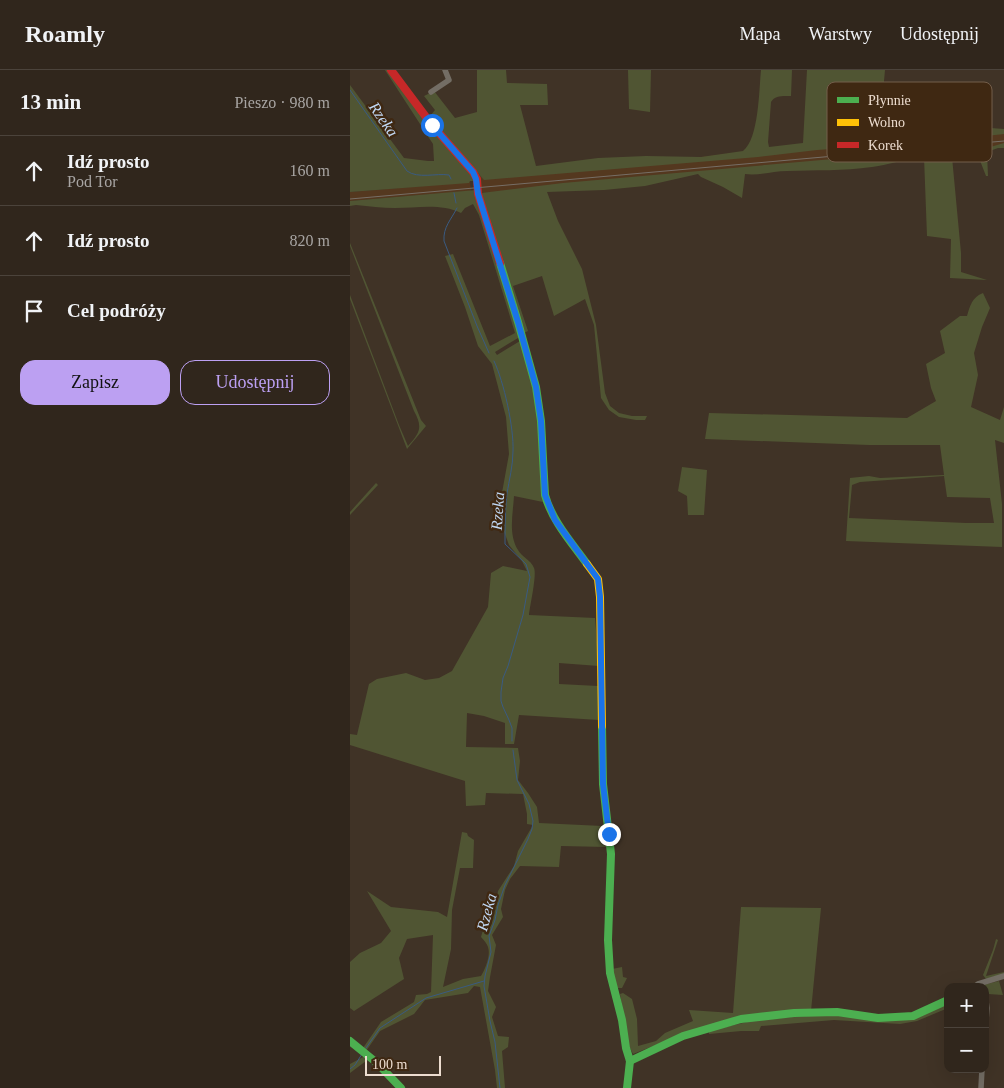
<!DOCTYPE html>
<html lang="pl">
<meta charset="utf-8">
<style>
:root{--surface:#30261c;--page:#382e25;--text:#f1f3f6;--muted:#a8a5a3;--line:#4b433b;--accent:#bca0f2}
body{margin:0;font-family:Georgia,serif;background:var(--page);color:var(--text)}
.controls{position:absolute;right:15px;bottom:15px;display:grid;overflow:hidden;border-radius:10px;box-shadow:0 5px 20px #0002}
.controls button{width:45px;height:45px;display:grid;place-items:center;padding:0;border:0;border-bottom:1px solid var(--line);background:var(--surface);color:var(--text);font:25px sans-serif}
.scale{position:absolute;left:15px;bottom:12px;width:76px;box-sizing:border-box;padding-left:5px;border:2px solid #edddd0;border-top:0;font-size:14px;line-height:18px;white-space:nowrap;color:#edddd0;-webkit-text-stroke:4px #3f2812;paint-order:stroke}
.stop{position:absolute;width:15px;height:15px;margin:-11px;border:4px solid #1a73e8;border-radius:50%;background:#fff}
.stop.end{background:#1a73e8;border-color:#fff;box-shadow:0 1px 5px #0008}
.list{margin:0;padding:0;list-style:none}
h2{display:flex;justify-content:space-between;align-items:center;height:65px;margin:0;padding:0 20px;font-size:21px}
h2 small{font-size:16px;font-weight:400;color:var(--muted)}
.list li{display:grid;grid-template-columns:32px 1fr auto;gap:15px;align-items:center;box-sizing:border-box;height:70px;padding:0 20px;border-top:1px solid var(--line)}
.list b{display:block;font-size:19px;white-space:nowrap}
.list p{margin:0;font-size:16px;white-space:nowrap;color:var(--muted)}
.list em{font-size:16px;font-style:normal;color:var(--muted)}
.actions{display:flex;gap:10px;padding:15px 20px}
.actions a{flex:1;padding:11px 0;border:1px solid var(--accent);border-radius:15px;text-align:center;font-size:18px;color:var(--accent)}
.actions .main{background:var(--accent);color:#111}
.icon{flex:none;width:28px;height:28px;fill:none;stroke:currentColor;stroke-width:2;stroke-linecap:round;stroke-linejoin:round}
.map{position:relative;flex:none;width:654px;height:1018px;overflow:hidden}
header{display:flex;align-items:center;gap:30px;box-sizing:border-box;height:70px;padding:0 25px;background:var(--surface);border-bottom:1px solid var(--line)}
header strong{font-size:24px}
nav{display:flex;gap:28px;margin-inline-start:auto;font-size:18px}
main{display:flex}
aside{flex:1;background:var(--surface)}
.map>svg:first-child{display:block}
.built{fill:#54381f}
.green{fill:#505533;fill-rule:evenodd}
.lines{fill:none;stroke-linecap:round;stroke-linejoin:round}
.stream{stroke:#3a5b82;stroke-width:1}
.street{stroke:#736d64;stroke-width:5.5}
.fast{stroke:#4caf50;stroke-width:8}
.slow{stroke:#ffc107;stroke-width:8}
.jam{stroke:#c62828;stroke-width:8}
.rail{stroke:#766e66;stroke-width:1}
.route{stroke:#1a73e8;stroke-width:6}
.labels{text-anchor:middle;stroke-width:5;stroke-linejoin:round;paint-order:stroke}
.water-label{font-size:16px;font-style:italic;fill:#c0d7f3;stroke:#3f2812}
.key{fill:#3f2812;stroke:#735e4b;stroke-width:1}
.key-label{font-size:14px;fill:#edddd0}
</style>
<header>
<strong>Roamly</strong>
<nav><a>Mapa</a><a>Warstwy</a><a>Udostępnij</a></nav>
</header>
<main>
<aside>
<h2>13 min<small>Pieszo · 980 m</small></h2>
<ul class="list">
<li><svg class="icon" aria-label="ahead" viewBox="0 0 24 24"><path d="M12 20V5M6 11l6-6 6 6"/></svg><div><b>Idź prosto</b><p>Pod Tor</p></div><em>160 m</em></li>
<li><svg class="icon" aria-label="ahead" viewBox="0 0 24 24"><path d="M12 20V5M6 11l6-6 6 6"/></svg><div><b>Idź prosto</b></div><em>820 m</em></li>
<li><svg class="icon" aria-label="arrive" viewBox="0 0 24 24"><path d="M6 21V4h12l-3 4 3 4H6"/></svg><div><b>Cel podróży</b></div></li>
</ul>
<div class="actions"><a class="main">Zapisz</a><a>Udostępnij</a></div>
</aside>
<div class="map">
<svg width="654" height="1018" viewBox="0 0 654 1018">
<rect width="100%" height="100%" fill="#403326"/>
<!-- built -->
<g class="built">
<path d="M 654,61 L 654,75 L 635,80 L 403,99 L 131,123 L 128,106 L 351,87 L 529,66 L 568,66 Z"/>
<path d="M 120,112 L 121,121 L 0,131 L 0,122 Z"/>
</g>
<!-- green -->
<g class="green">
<path d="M 35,0 L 38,0 L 98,79 L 120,103 L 125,111 L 120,111 L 119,113 L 0,122 L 0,15 L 54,88 L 78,91 L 84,91 L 83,74 Z"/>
<path d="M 127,0 L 156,0 L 157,13 L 197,14 L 198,35 L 170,35 L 186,96 L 248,88 L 296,86 L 351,87 L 393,81 C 409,69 409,19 411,0 L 442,0 L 441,26 C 433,26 425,25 421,32 L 418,72 L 419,77 L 453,73 L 457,0 L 535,0 L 529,66 L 568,66 L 627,57 L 654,59 L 654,64 L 591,71 L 467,80 L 408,87 L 134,110 L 97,68 L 80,46 L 85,40 L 74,26 L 84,21 L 105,48 L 127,42 Z"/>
<path d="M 278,0 L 301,0 L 300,42 L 279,39 Z"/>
<path d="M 654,73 L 654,78 L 648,78 L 637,82 L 638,106 L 636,106 L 629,88 L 602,87 L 611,183 L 611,202 L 637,210 L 600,208 L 601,169 L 577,166 L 574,87 C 556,88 539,95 522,97 C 493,101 465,100 437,101 C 422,101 409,106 395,104 L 392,128 L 373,117 L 351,107 L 348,104 L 295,116 L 254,120 L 197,122 L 208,151 L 232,199 L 246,255 L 255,323 L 260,336 L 269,343 L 282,346 L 297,346 L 295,350 L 286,350 L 269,347 L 259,340 L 251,328 L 244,255 L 235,229 L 204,246 L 192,206 L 163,216 L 178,261 L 174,263 L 131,123 L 213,113 L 517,86 L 637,78 Z"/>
<path d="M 126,120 L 169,264 L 168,268 L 145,282 L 147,285 L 170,271 L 172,273 L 188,342 L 191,416 L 193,432 L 164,426 C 163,444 158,464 168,480 C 172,487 181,490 184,498 C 187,505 180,535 179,545 L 245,548 L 249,596 L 209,593 L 209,614 L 248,616 L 249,650 L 169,645 L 164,674 L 155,674 L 155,653 L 134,646 L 117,643 L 116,677 L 168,678 L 170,691 L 168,710 L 178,723 L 187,737 L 189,753 L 253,756 L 257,777 L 211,776 L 209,797 L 170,796 L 160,809 L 155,820 L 151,839 L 153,847 L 142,865 L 146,875 L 140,907 L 138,921 L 146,937 L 142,947 L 148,966 L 159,967 L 158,977 L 152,981 L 155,1018 L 147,1018 L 145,1000 L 130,917 L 124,916 L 118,923 L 75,930 L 64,944 L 30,961 L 16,981 L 13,978 L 31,952 L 64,932 L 66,925 L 77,924 L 81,922 L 83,865 L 57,869 L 49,888 L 54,909 L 4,941 L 0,938 L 0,892 L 10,883 L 31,873 L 41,861 L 17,821 L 41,837 L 88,842 L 97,847 L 112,762 L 117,763 L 118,766 L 124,770 L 123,798 L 110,798 L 102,840 L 101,879 L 93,917 L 113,909 L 131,906 C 135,899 141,886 138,877 C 137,874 134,870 131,867 L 135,853 L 143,850 L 148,821 L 164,796 L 168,781 L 183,755 L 177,754 L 177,744 L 173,724 L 136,723 L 135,735 L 116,736 L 115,711 L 0,675 L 0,664 L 7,665 L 19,614 L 27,609 L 56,603 L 75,610 L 89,608 L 102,601 L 138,537 L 141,503 L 153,496 L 177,501 L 172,491 L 159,475 L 148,445 L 159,384 L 156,347 L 142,294 L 128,276 L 115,237 L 95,186 L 103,184 L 140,276 L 165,263 L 129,145 L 123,134 L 115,138 L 111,143 C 91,133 67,138 45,138 C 32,138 19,136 6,135 L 0,136 L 0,131 Z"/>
<path d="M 0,173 L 71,350 L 76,356 L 57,379 L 0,229 L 0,225 L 49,355 L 58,376 C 70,363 73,357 64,341 L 0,176 Z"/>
<path d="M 633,223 L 640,238 L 632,257 L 624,283 L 628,305 L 621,337 L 650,350 L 654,337 L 654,373 L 645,370 L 652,434 L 652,477 L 496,471 L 500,408 L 519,406 L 530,408 L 594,405 L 590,375 L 519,375 L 355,369 L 359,343 L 557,348 L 586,331 L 581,318 L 576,294 L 595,283 L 590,261 L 610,246 L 617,246 C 620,236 622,227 633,223 ZM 594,406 L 597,427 L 640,428 L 644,453 L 616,453 L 499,448 L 502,415 L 510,412 Z"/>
<path d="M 332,397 L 357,400 L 354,445 L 338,445 L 337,426 L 328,421 Z"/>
<path d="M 26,413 L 28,415 L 0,445 L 0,442 Z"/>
<path d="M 391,837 L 471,838 L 461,941 L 391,947 L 311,973 L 283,984 L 277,972 L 270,924 L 273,923 L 282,929 L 287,949 L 288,976 L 306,971 L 315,963 L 343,951 L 339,940 L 383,943 Z"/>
<path d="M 646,869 L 648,870 L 636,906 L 654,902 L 654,904 L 636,909 L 633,905 L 643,880 Z"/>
<path d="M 272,897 L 273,907 L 277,908 L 272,918 L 267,918 L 262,899 Z"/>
<path d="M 649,911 L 653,925 L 638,924 L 635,917 L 633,915 Z"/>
<path d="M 598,932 L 598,938 L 567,951 L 550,954 L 484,950 L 411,956 L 409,961 L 391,961 L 359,964 L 359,961 L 401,951 L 441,947 L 474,945 L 544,950 Z"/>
<path d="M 17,985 L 20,988 L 0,1003 L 0,994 Z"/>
</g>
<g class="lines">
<!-- stream -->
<g class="stream">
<path d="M 0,20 L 57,101 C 68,109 86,103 99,105 L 101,109"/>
<path d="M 104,123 L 106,133"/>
<path d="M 107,138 C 101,150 93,157 94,171 L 127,256 L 139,283"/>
<path d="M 144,291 C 154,312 164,358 163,381 C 163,396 159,410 157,424 C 155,441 155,457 155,474 L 176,494 L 180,507 L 173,545 L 158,596 L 153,608 L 151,622 L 151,631 L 153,637 L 159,650 L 162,658 L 162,671"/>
<path d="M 16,978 L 30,958 L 76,928 L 134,911"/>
<path d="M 0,999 L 5,995 L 12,984"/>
<path d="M 150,1018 L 145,972 L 140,951 L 134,916 L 135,906 L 141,882 L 139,866 L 145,850 L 148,835 L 155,815 L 178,769 L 182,759 L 183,751 L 179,734 L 167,710 L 163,680"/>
</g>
<!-- street -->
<g class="street">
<path d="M 81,22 L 99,10 L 95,0"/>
<path d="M 624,917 L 628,914 L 654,906"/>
<path d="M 635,923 L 637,938 L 635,964"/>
<path d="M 631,1018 L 632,999"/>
</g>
<!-- fast -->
<g class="fast">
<path d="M 150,193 L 168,252 L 186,317 L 191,351 L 195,425 C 202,451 222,473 237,494"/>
<path d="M 252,656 L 253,714 L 261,784 L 258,870 L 260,903 L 272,950 L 276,978 L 280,991 L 277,1018"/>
<path d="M 0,971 L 27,993 L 51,1018"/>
<path d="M 280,991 L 333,966 L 391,949 L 444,943 L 487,942 L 528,948 L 563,946 L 598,930"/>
</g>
<!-- slow -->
<path class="slow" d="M 237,494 L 248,509 L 250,527 L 252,656"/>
<!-- jam -->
<path class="jam" d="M 41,0 L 82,55 L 123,102 L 127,109 L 128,124 L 150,193"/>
<!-- rail -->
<path class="rail" d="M 0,129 L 654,71"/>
</g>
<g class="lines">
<!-- route -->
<path class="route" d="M 82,55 L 123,102 L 126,109 L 128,124 L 168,252 L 186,317 L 191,351 L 195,425 L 205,450 L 248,509 L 250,527 L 253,714 L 259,764"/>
</g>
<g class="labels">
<!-- water labels -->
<g class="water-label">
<text transform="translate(34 49) rotate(55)" y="6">Rzeka</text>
<text transform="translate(147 441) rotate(-86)" y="6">Rzeka</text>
<text transform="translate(136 842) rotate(-75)" y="6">Rzeka</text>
</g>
</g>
<!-- legend -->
<rect x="477" y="12" width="165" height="80" rx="8" class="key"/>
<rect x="487" y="27" width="22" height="6" fill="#4caf50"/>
<rect x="487" y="49" width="22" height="7" fill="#ffc107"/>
<rect x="487" y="72" width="22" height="6" fill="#c62828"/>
<g class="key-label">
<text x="518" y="35">Płynnie</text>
<text x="518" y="57">Wolno</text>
<text x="518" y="80">Korek</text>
</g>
</svg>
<div class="controls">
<button>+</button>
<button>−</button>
</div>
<div class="scale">100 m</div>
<div class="stop" style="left:82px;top:55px"></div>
<div class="stop end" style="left:259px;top:764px"></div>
</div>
</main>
